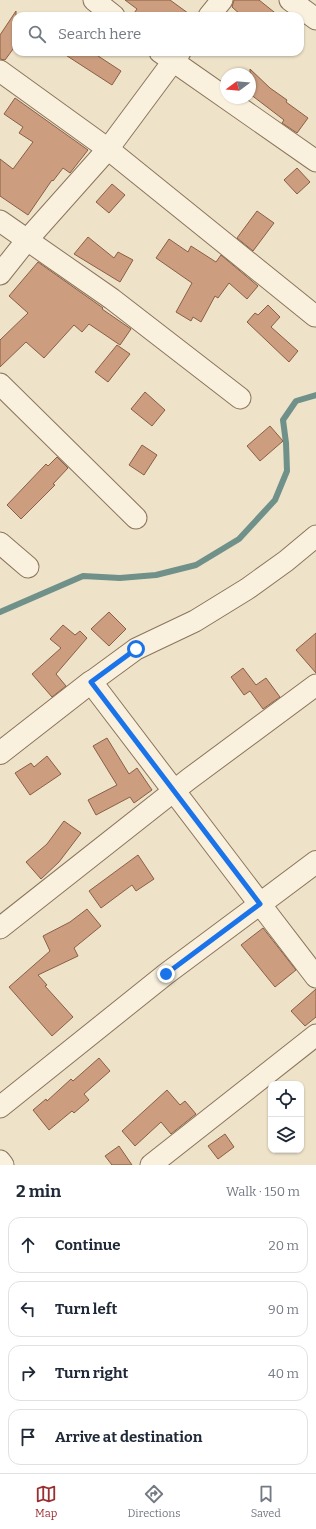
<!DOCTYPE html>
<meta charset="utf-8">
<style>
:root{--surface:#fff;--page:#f6f6f7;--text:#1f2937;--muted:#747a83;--line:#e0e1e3;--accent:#9a2e30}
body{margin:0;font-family:Bitter,serif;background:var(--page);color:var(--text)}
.controls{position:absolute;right:12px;bottom:12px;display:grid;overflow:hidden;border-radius:8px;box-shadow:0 1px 3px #0004}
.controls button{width:36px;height:36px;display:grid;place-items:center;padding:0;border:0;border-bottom:1px solid var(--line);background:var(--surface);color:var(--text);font:20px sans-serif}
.compass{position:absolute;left:220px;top:68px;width:36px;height:36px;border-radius:50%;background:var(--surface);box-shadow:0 1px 3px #0004;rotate:254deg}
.stop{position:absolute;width:12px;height:12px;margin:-9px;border:3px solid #1a73e8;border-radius:50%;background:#fff}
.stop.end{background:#1a73e8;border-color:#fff;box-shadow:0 1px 4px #0008}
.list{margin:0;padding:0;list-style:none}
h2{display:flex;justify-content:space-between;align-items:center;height:52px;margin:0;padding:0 16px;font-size:17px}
h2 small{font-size:13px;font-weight:400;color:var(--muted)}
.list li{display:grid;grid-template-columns:26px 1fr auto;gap:12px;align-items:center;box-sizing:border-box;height:56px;margin:0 8px 8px;padding:0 8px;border:1px solid var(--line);border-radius:12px}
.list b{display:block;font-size:15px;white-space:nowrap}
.list em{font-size:13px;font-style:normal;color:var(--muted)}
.icon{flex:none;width:22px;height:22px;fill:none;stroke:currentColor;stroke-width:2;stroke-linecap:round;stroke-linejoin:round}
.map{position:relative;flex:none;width:316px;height:1165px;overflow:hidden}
.search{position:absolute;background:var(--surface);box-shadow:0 1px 3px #0004;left:12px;right:12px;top:12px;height:44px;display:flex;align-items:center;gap:10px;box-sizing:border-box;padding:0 14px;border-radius:12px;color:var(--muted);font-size:15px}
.sheet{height:308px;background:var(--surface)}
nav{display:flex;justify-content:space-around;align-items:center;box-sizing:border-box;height:56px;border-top:1px solid var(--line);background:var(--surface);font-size:11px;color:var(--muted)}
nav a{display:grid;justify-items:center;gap:2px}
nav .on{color:var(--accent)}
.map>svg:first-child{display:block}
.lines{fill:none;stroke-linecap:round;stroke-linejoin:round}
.stream{stroke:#709189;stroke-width:6}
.building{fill:#cc9e7f;stroke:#8a5f43}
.minor-casing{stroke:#8b755d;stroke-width:23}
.tertiary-casing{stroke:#8b755d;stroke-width:24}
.minor{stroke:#f9f0dd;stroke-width:21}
.tertiary{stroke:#f9f0dd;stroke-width:22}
.route{stroke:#1a73e8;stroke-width:5}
</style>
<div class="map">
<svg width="316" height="1165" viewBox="0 0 316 1165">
<rect width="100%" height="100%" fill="#eee3c9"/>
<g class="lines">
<!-- stream -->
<path class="stream" d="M 0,612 L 83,576 L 120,578 L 156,575 L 196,565 L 239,539 L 275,500 L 287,471 L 286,443 L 283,420 L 296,401 L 316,395"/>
</g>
<!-- building -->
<g class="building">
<path d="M 125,0 L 170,0 L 192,16 L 132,16 L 137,9 Z"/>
<path d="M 234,0 L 259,0 L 279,16 L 242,16 L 232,7 Z"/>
<path d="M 16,11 L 16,45 L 5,60 L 0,59 L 0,35 Z"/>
<path d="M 61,52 L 92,52 L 121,71 L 112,85 Z"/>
<path d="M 250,69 L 270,88 L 287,100 L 286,102 L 308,118 L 297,133 L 282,123 L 284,120 L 250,94 Z"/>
<path d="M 15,98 L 88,150 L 70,173 L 63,168 L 53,181 L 52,180 L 28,215 L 0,196 L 0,159 L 13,169 L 33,142 L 19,133 L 23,127 L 4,114 Z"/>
<path d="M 297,168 L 310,182 L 297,194 L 284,180 Z"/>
<path d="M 112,184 L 125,195 L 109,213 L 96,202 Z"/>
<path d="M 257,211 L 274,223 L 253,251 L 237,238 Z"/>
<path d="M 88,237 L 114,258 L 118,252 L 133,260 L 120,282 L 74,254 Z"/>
<path d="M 169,239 L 188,252 L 191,246 L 216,262 L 221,255 L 258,286 L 247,299 L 229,283 L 218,298 L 215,296 L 201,322 L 193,317 L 191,321 L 176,312 L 192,283 L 156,258 Z"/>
<path d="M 38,262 L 103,308 L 102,309 L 131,329 L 120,345 L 89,324 L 82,332 L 74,325 L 44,358 L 26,342 L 0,367 L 0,340 L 28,313 L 9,296 Z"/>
<path d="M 268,305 L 280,317 L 271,327 L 298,351 L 289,362 L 247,322 L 255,313 L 258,315 Z"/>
<path d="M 117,345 L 130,354 L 108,382 L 95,372 Z"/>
<path d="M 145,392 L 165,410 L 152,426 L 131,409 Z"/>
<path d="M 270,426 L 283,441 L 260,461 L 247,446 Z"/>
<path d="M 142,445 L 157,455 L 144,475 L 129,465 Z"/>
<path d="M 57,457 L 68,468 L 53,484 L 55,485 L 21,519 L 7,505 L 46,464 L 48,466 Z"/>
<path d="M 109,612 L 126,629 L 109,646 L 91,629 Z"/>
<path d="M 63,625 L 75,635 L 80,631 L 87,638 L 56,674 L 66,686 L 52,697 L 32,674 L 61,648 L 50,639 Z"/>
<path d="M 316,633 L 316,673 L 296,650 Z"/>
<path d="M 243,668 L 256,685 L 266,678 L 280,697 L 263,709 L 250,691 L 244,695 L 231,677 Z"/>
<path d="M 107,738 L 129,774 L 137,768 L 152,790 L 134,803 L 130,797 L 96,815 L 88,800 L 117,785 L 93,746 Z"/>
<path d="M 47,756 L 61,774 L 30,795 L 15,773 L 31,763 L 34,767 Z"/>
<path d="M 64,821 L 81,833 L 59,862 L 41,879 L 26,862 L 47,844 Z"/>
<path d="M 138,855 L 154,879 L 136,891 L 132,885 L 101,908 L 89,891 Z"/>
<path d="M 87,909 L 101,926 L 74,948 L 78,956 L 38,975 L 47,985 L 45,986 L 73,1017 L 52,1036 L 9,987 L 50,951 L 43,936 L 70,922 Z"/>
<path d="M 263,928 L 296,970 L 275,987 L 241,945 Z"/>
<path d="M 316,989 L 316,1017 L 305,1026 L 291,1011 Z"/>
<path d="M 99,1058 L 110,1071 L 84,1094 L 89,1100 L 74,1113 L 72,1111 L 49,1130 L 33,1110 L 46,1099 L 47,1101 L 71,1079 L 73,1081 Z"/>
<path d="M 167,1090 L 180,1105 L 185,1101 L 196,1114 L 171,1134 L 161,1122 L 135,1146 L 122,1131 Z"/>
<path d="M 225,1134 L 234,1147 L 218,1159 L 208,1146 Z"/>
<path d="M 119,1146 L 132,1165 L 112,1165 L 105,1156 Z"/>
</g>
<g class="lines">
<!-- minor casing -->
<g class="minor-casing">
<g id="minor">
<path d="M 94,0 L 114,16"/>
<path d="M 290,0 L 316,19"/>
<path d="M 209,16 L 222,0"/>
<path d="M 160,52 L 316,161"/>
<path d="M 0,71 L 108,149 L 315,316"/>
<path d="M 0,221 L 112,299 L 240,398"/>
<path d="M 0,274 L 27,240 L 108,149 L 180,52"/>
<path d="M 0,384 L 136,518"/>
<path d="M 0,543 L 28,567"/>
<path d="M 91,682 L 136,649 L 195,621 L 247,589 L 286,561 L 316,536"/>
<path d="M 0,928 L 189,779 L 316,685"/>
<path d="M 0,1107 L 166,974 L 260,904 L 316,977"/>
<path d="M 0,1161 L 3,1165"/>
<path d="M 151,1165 L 316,1035"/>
</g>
</g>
<!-- tertiary casing -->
<g class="tertiary-casing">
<path id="tertiary" d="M 0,753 L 91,682 L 260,904 L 316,862"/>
</g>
<!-- minor -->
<use href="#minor" class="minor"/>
<!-- tertiary -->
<use href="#tertiary" class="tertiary"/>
</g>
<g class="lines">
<!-- route -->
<path class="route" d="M 136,649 L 91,682 L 260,904 L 166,974"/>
</g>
</svg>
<div class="controls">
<button><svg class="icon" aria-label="locate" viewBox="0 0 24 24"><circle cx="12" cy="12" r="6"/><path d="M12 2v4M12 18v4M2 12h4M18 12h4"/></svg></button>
<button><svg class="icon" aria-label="layers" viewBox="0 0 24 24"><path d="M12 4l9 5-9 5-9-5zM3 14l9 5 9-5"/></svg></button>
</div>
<svg class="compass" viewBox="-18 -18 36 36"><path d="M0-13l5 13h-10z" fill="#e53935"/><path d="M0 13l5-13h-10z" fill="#747a83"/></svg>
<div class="stop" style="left:136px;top:649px"></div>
<div class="stop end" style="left:166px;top:974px"></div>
<div class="search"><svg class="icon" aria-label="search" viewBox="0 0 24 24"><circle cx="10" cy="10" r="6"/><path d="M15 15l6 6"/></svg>Search here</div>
</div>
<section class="sheet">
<h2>2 min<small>Walk · 150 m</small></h2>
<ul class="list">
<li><svg class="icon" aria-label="ahead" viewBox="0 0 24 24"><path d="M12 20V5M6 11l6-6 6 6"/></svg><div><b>Continue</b></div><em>20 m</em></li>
<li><svg class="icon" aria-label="left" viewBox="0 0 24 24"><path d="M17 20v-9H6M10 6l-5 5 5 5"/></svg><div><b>Turn left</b></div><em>90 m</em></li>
<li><svg class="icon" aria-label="right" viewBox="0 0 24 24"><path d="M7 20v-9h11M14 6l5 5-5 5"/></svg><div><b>Turn right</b></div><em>40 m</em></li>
<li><svg class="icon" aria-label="arrive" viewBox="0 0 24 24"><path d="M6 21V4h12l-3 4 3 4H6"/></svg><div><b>Arrive at destination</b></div></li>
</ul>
</section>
<nav>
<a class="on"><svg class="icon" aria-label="map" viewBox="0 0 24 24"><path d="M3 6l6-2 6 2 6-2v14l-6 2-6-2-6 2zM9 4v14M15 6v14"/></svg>Map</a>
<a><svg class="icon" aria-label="directions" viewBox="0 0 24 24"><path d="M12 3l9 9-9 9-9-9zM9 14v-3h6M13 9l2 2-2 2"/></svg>Directions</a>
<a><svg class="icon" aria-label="saved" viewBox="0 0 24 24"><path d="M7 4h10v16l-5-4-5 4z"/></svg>Saved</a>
</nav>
